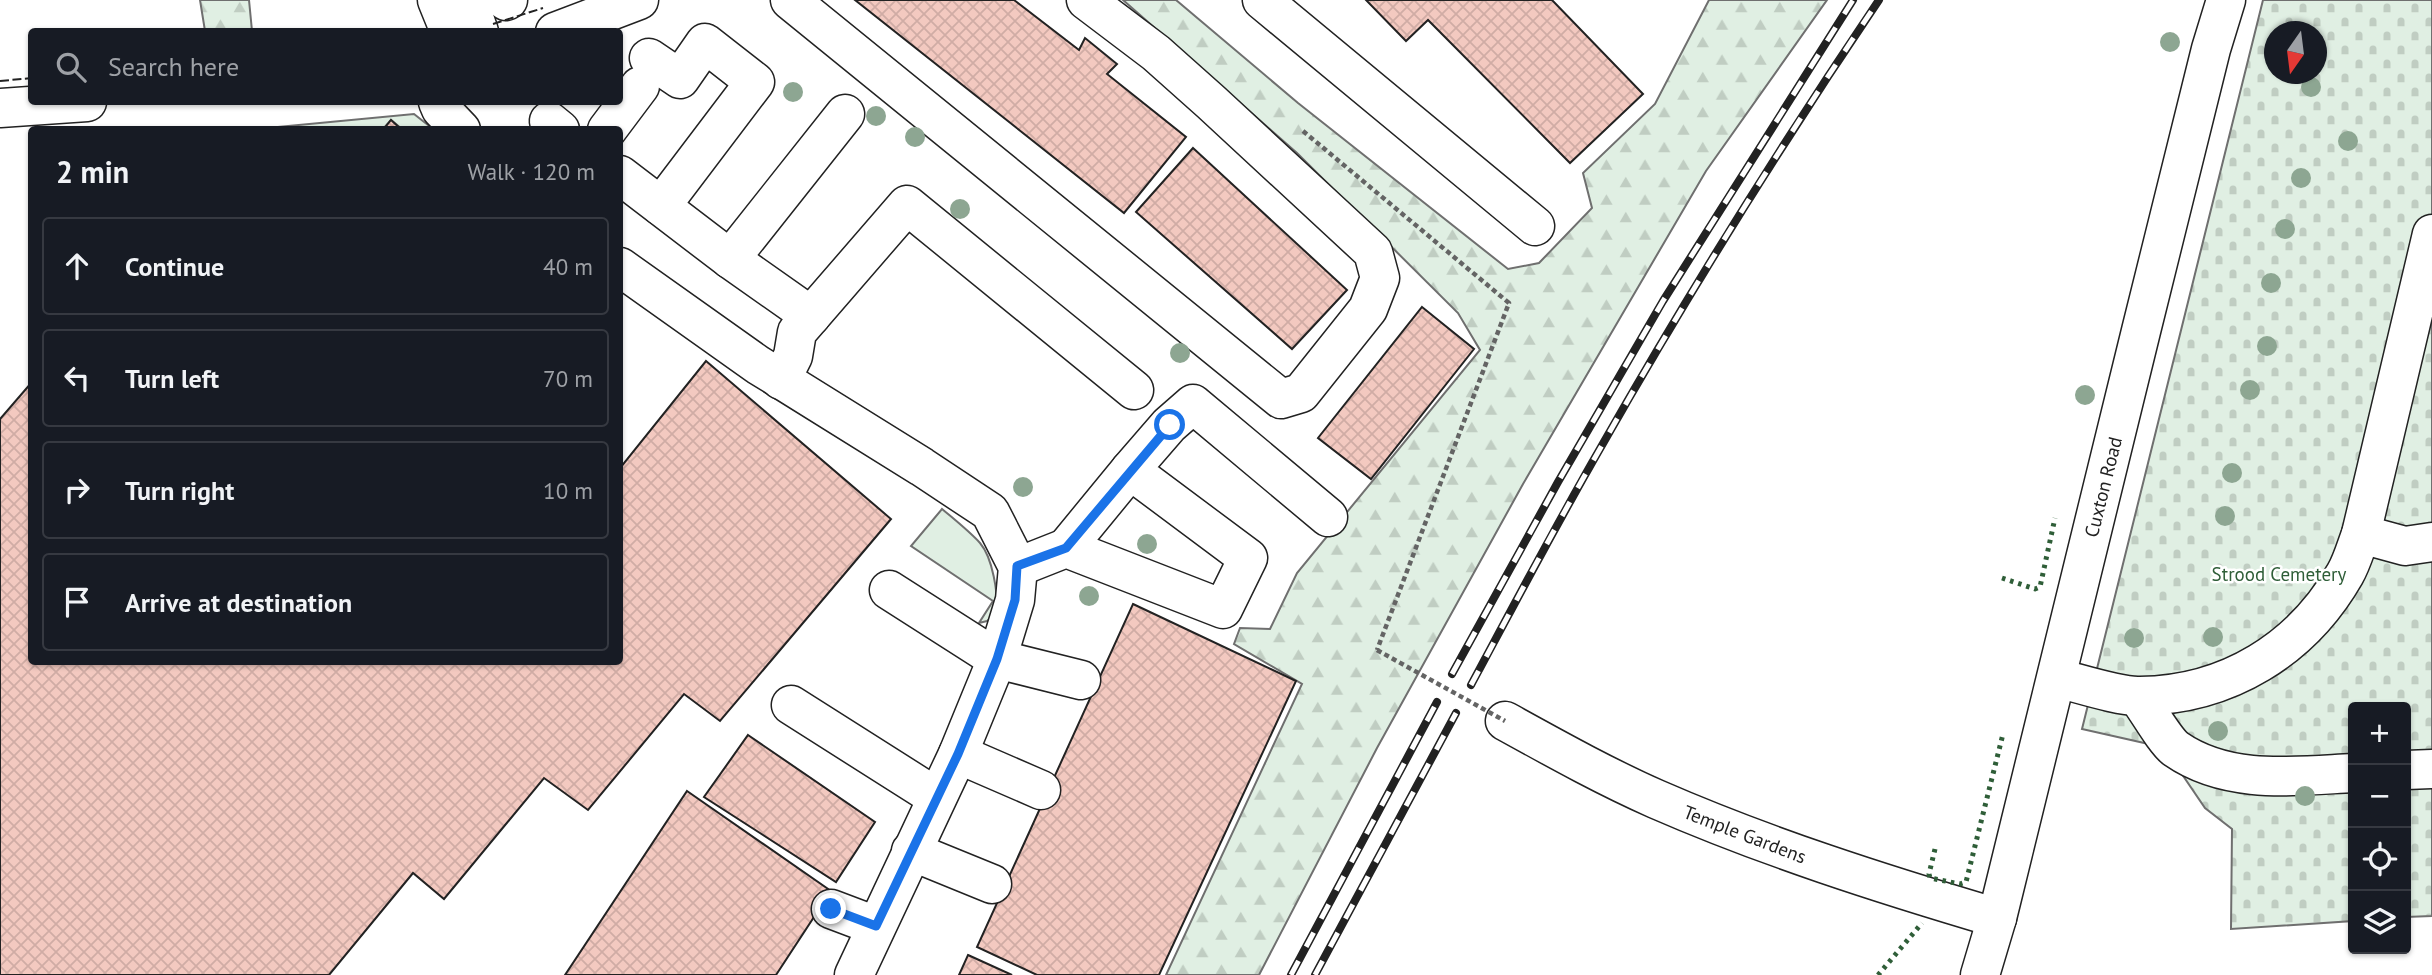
<!DOCTYPE html>
<meta charset="utf-8">
<style>
:root{--surface:#171b24;--page:#242831;--text:#f1f3f6;--muted:#9ea1a6;--line:#363941}
body{margin:0;font-family:"PT Sans",sans-serif;background:var(--page);color:var(--text)}
.controls{position:absolute;right:21px;bottom:21px;display:grid;overflow:hidden;border-radius:7px;box-shadow:0 2px 5px #0004}
.controls button{width:63px;height:63px;display:grid;place-items:center;padding:0;border:0;border-bottom:2px solid var(--line);background:var(--surface);color:var(--text);font:35px sans-serif}
.compass{position:absolute;left:2264px;top:21px;width:63px;height:63px;border-radius:50%;background:var(--surface);box-shadow:0 2px 5px #0004;rotate:194deg}
.stop{position:absolute;width:21px;height:21px;margin:-16px;border:5px solid #1a73e8;border-radius:50%;background:#fff}
.stop.end{background:#1a73e8;border-color:#fff;box-shadow:0 2px 7px #0008}
.list{margin:0;padding:0;list-style:none}
h2{display:flex;justify-content:space-between;align-items:center;height:91px;margin:0;padding:0 28px;font-size:30px}
h2 small{font-size:23px;font-weight:400;color:var(--muted)}
.list li{display:grid;grid-template-columns:46px 1fr auto;gap:21px;align-items:center;box-sizing:border-box;height:98px;margin:0 14px 14px;padding:0 14px;border:2px solid var(--line);border-radius:7px}
.list b{display:block;font-size:26px;white-space:nowrap}
.list em{font-size:23px;font-style:normal;color:var(--muted)}
.icon{flex:none;width:38px;height:38px;fill:none;stroke:currentColor;stroke-width:2;stroke-linecap:round;stroke-linejoin:round}
.map{position:relative;flex:none;width:2432px;height:975px;overflow:hidden}
.search{position:absolute;background:var(--surface);box-shadow:0 2px 5px #0004;left:28px;top:28px;width:595px;height:77px;display:flex;align-items:center;gap:18px;box-sizing:border-box;padding:0 24px;border-radius:7px;color:var(--muted);font-size:26px}
.panel{position:absolute;background:var(--surface);box-shadow:0 2px 5px #0004;left:28px;top:126px;width:595px;height:539px;border-radius:7px}
.map>svg:first-child{display:block}
.green{fill:#e0efe3;stroke:#6f6f6f;stroke-width:2}
.forest{fill:url(#forest-firs);stroke:#6f6f6f;stroke-width:2}
.cemetery{fill:url(#cemetery-stones);stroke:#6f6f6f;stroke-width:2;fill-rule:evenodd}
.building{fill:url(#building-cross-hatch);stroke:#222;stroke-width:2}
.lines{fill:none;stroke-linecap:round;stroke-linejoin:round}
.minor-casing{stroke:#222;stroke-width:41}
.major-casing{stroke:#222;stroke-width:41}
.path{stroke:#646464;stroke-width:4.5;stroke-dasharray:5 3.5;stroke-linecap:butt}
.minor{stroke:#fff;stroke-width:38}
.major{stroke:#fff;stroke-width:38}
.rail-casing{stroke:#222;stroke-width:8}
.rail{stroke:#fff;stroke-width:5;stroke-dasharray:16;stroke-linecap:butt}
.path-bridge{stroke:#646464;stroke-width:4.5;stroke-dasharray:5 3.5;stroke-linecap:butt}
.hedge{stroke:#2f5e38;stroke-width:5;stroke-dasharray:3.5 5;stroke-linecap:butt}
.fence{stroke:#222;stroke-width:2;stroke-dasharray:9 3.5;stroke-linecap:butt}
.tree{fill:#8da692}
.route{stroke:#1a73e8;stroke-width:9}
.labels{text-anchor:middle;stroke-width:5;stroke-linejoin:round;paint-order:stroke}
.street-label{font-size:19px;fill:#222;stroke:#fff}
.park-label{font-size:19px;fill:#2f5e38;stroke:#fff}
</style>
<div class="map">
<svg width="2432" height="975" viewBox="0 0 2432 975">
<defs>
<pattern id="forest-firs" width="22" height="20" patternUnits="userSpaceOnUse" patternTransform="scale(1.75)"><rect width="22" height="20" fill="#e0efe3"/><path d="M5 1l3.5 6h-7zM16 11l3.5 6h-7z" fill="#c0cdc2"/></pattern>
<pattern id="cemetery-stones" width="16" height="16" patternUnits="userSpaceOnUse" patternTransform="scale(1.75)"><rect width="16" height="16" fill="#e0efe3"/><path d="M2 7V4a2 2 0 0 1 4 0v3zM10 15v-3a2 2 0 0 1 4 0v3z" fill="#c0cdc2"/></pattern>
<pattern id="building-cross-hatch" width="8" height="8" patternUnits="userSpaceOnUse" patternTransform="scale(1.75)"><rect width="8" height="8" fill="#f3c9c0"/><path d="M0 0l8 8M0 8l8-8" fill="none" stroke="#d0aca5"/></pattern>
</defs>
<rect width="100%" height="100%" fill="#fff"/>
<!-- green -->
<g class="green">
<path d="M 414,114 L 433,129 L 402,129 L 391,120 L 383,129 L 247,130 Z"/>
<path d="M 942,509 C 955,520 969,531 980,543 C 993,558 998,594 997,613 L 987,621 L 979,623 L 993,601 L 911,546 Z"/>
</g>
<!-- forest -->
<g class="forest">
<path d="M 200,0 L 249,0 L 252,31 L 205,31 Z"/>
<path d="M 1123,0 L 1176,0 L 1298,103 L 1508,269 L 1539,263 L 1592,208 L 1583,173 L 1655,104 L 1709,0 L 1827,0 L 1706,171 L 1523,484 L 1377,748 L 1259,975 L 1166,975 L 1302,684 L 1234,644 L 1240,628 L 1270,629 L 1297,573 L 1480,350 L 1458,313 L 1297,153 Z"/>
</g>
<!-- cemetery -->
<path class="cemetery" d="M 2263,0 L 2432,0 L 2432,916 L 2406,917 L 2406,707 L 2353,707 L 2353,921 L 2231,929 L 2232,829 L 2205,808 L 2175,764 L 2153,745 L 2082,729 ZM 2274,32 L 2316,32 L 2316,74 L 2274,74 Z"/>
<!-- building -->
<g class="building">
<path d="M 855,0 L 1014,0 L 1079,50 L 1085,38 L 1117,64 L 1107,74 L 1186,137 L 1124,213 Z"/>
<path d="M 1366,0 L 1552,0 L 1643,94 L 1570,163 L 1428,20 L 1406,41 Z"/>
<path d="M 391,120 L 402,130 L 383,130 Z"/>
<path d="M 1193,148 L 1347,290 L 1292,349 L 1136,212 Z"/>
<path d="M 1422,307 L 1474,349 L 1371,479 L 1318,438 Z"/>
<path d="M 706,361 L 891,519 L 720,721 L 684,694 L 588,810 L 544,778 L 444,899 L 413,873 L 329,975 L 0,975 L 0,419 L 32,382 L 32,662 L 620,662 L 620,468 Z"/>
<path d="M 1133,604 L 1296,681 L 1159,975 L 1037,975 L 977,947 Z"/>
<path d="M 748,735 L 875,822 L 836,882 L 704,797 Z"/>
<path d="M 687,791 L 831,891 L 776,975 L 565,975 Z"/>
<path d="M 968,955 L 1012,975 L 959,975 Z"/>
</g>
<g class="lines">
<!-- minor casing -->
<g class="minor-casing">
<g id="minor">
<path d="M 437,0 L 450,32"/>
<path d="M 468,0 L 479,32"/>
<path d="M 790,0 L 1281,399 L 1301,393 L 1368,309 L 1380,278 L 1373,252 L 1211,102 L 1156,53 L 1086,0"/>
<path d="M 1262,0 L 1535,226"/>
<path d="M 506,1 L 508,0"/>
<path d="M 555,32 L 639,0"/>
<path d="M 649,58 L 680,79 L 705,43 L 755,82 L 661,206"/>
<path d="M 438,102 L 441,109 L 461,130"/>
<path d="M 0,108 L 87,102"/>
<path d="M 549,121 L 560,130"/>
<path d="M 607,130 L 640,86"/>
<path d="M 620,175 L 730,259 L 811,316"/>
<path d="M 730,259 L 845,114"/>
<path d="M 620,267 L 758,365 L 922,467 L 990,512 L 1018,567 L 1015,600 L 997,659 L 958,754 L 854,975"/>
<path d="M 781,380 L 793,356 L 797,332 L 907,205 L 1134,390"/>
<path d="M 2361,534 L 2405,546 L 2432,542"/>
<path d="M 1066,548 L 1130,470"/>
<path d="M 1018,567 L 1066,548 L 1223,609 L 1248,558 L 1130,470 L 1169,425 L 1193,404 L 1328,517"/>
<path d="M 889,590 L 997,659 L 1081,680"/>
<path d="M 2057,678 C 2078,683 2120,697 2140,696 C 2228,695 2302,649 2345,574 C 2352,562 2356,547 2361,534 L 2432,234"/>
<path d="M 2138,697 C 2147,709 2165,741 2176,749 C 2228,785 2294,776 2353,773"/>
<path d="M 791,705 L 936,797"/>
<path d="M 1505,721 C 1554,748 1604,776 1656,799 C 1766,847 1882,884 1997,918"/>
<path d="M 958,754 L 1041,790"/>
<path d="M 2406,770 L 2432,769"/>
<path d="M 911,851 L 992,884"/>
<path d="M 831,909 L 876,926"/>
</g>
</g>
<!-- major casing -->
<g class="major-casing">
<path id="major" d="M 1980,975 L 1997,918 L 2141,331 L 2211,49 L 2226,0"/>
</g>
<!-- path -->
<path class="path" d="M 1303,131 L 1509,303 L 1377,650"/>
<!-- minor -->
<use href="#minor" class="minor"/>
<!-- major -->
<use href="#major" class="major"/>
<!-- rail casing -->
<g class="rail-casing">
<g id="rail">
<path d="M 1452,674 L 1558,482 L 1663,301 L 1853,0"/>
<path d="M 1471,685 C 1514,605 1556,525 1601,447 C 1688,294 1781,145 1879,0"/>
<path d="M 1291,975 L 1437,702"/>
<path d="M 1315,975 L 1456,713"/>
</g>
</g>
<!-- rail -->
<use href="#rail" class="rail"/>
<!-- path-bridge -->
<path class="path-bridge" d="M 1377,650 L 1505,721"/>
<!-- hedge -->
<g class="hedge">
<path d="M 2002,578 L 2035,589 L 2040,587 L 2055,518"/>
<path d="M 1935,849 L 1929,874 L 1930,878 L 1960,884 L 1966,882 L 2003,734"/>
<path d="M 1878,975 L 1922,923"/>
</g>
<!-- fence -->
<g class="fence">
<path d="M 493,24 L 543,8"/>
<path d="M 0,81 L 32,78"/>
</g>
</g>
<!-- trees -->
<g class="tree">
<circle cx="2170" cy="42" r="10"/>
<circle cx="2311" cy="87" r="10"/>
<circle cx="793" cy="92" r="10"/>
<circle cx="876" cy="116" r="10"/>
<circle cx="915" cy="137" r="10"/>
<circle cx="2348" cy="141" r="10"/>
<circle cx="2301" cy="178" r="10"/>
<circle cx="960" cy="209" r="10"/>
<circle cx="2285" cy="229" r="10"/>
<circle cx="2271" cy="283" r="10"/>
<circle cx="2267" cy="346" r="10"/>
<circle cx="1180" cy="353" r="10"/>
<circle cx="2250" cy="390" r="10"/>
<circle cx="2085" cy="395" r="10"/>
<circle cx="2232" cy="473" r="10"/>
<circle cx="1023" cy="487" r="10"/>
<circle cx="2225" cy="516" r="10"/>
<circle cx="1147" cy="544" r="10"/>
<circle cx="1089" cy="596" r="10"/>
<circle cx="2213" cy="637" r="10"/>
<circle cx="2134" cy="638" r="10"/>
<circle cx="2218" cy="731" r="10"/>
<circle cx="2305" cy="796" r="10"/>
</g>
<g class="lines">
<!-- route -->
<path class="route" d="M 831,909 L 876,926 L 958,754 L 997,659 L 1015,600 L 1017,566 L 1066,548 L 1170,425"/>
</g>
<g class="labels">
<!-- street labels -->
<g class="street-label">
<text transform="translate(2103 487) rotate(-76)" y="7">Cuxton Road</text>
<text transform="translate(1745 834) rotate(21)" y="7">Temple Gardens</text>
</g>
<!-- park labels -->
<g class="park-label">
<text x="2279" y="581">Strood Cemetery</text>
</g>
</g>
</svg>
<div class="controls">
<button>+</button>
<button>−</button>
<button><svg class="icon" aria-label="locate" viewBox="0 0 24 24"><circle cx="12" cy="12" r="6"/><path d="M12 2v4M12 18v4M2 12h4M18 12h4"/></svg></button>
<button><svg class="icon" aria-label="layers" viewBox="0 0 24 24"><path d="M12 4l9 5-9 5-9-5zM3 14l9 5 9-5"/></svg></button>
</div>
<svg class="compass" viewBox="-18 -18 36 36"><path d="M0-13l5 13h-10z" fill="#e53935"/><path d="M0 13l5-13h-10z" fill="#9ea1a6"/></svg>
<div class="stop" style="left:1170px;top:425px"></div>
<div class="stop end" style="left:831px;top:909px"></div>
<div class="search"><svg class="icon" aria-label="search" viewBox="0 0 24 24"><circle cx="10" cy="10" r="6"/><path d="M15 15l6 6"/></svg>Search here</div>
<section class="panel">
<h2>2 min<small>Walk · 120 m</small></h2>
<ul class="list">
<li><svg class="icon" aria-label="ahead" viewBox="0 0 24 24"><path d="M12 20V5M6 11l6-6 6 6"/></svg><div><b>Continue</b></div><em>40 m</em></li>
<li><svg class="icon" aria-label="left" viewBox="0 0 24 24"><path d="M17 20v-9H6M10 6l-5 5 5 5"/></svg><div><b>Turn left</b></div><em>70 m</em></li>
<li><svg class="icon" aria-label="right" viewBox="0 0 24 24"><path d="M7 20v-9h11M14 6l5 5-5 5"/></svg><div><b>Turn right</b></div><em>10 m</em></li>
<li><svg class="icon" aria-label="arrive" viewBox="0 0 24 24"><path d="M6 21V4h12l-3 4 3 4H6"/></svg><div><b>Arrive at destination</b></div></li>
</ul>
</section>
</div>
